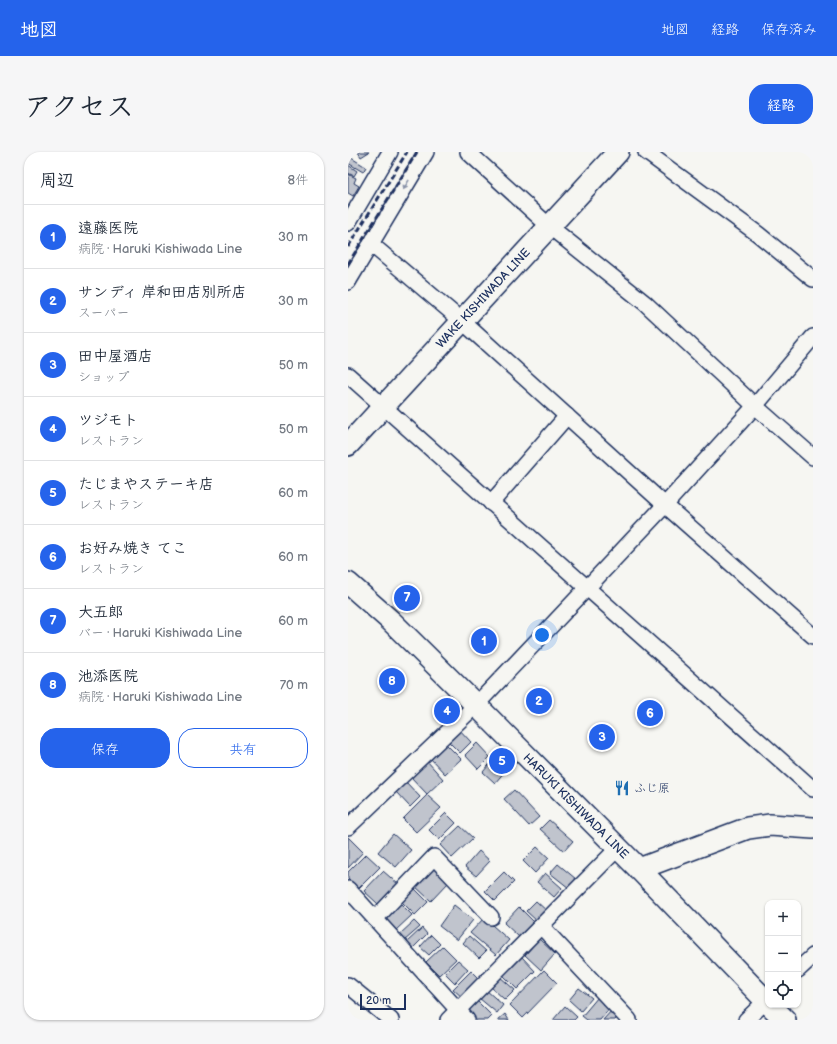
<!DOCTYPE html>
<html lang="ja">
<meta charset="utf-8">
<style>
:root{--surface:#fff;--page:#f6f6f7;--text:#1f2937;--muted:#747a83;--line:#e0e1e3;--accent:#2563eb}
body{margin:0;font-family:"Balsamiq Sans","Klee One",sans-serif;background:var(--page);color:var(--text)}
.controls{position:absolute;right:12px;bottom:12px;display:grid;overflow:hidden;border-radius:8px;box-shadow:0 1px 3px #0004}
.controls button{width:36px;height:36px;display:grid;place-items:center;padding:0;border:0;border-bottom:1px solid var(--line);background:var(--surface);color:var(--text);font:20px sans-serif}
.scale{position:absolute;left:12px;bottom:10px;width:46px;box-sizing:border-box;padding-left:4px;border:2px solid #1b2f5e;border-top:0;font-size:11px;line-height:14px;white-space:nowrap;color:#1b2f5e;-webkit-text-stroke:3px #f6f6f2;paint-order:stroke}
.you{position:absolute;left:194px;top:483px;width:14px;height:14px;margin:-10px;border:3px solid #fff;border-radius:50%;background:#1a73e8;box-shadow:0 0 0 6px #1a73e833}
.badge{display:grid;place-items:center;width:26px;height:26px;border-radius:50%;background:var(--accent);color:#fff;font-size:13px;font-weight:700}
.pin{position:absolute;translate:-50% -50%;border:2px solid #fff;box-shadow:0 1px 4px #0006}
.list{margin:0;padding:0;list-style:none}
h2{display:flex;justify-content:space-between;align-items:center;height:52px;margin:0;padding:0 16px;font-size:17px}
h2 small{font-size:13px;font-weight:400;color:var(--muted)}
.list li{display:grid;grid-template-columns:26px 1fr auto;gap:12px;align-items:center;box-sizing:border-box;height:64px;padding:0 16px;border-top:1px solid var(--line)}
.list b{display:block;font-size:15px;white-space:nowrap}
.list p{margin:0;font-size:13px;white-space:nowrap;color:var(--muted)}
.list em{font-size:13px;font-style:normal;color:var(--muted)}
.actions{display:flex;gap:8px;padding:12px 16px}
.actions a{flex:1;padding:9px 0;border:1px solid var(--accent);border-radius:16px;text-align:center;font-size:14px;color:var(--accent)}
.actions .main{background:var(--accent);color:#fff}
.icon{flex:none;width:22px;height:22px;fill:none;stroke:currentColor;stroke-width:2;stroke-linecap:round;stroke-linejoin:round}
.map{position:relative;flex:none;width:465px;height:868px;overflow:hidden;border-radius:16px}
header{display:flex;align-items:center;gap:24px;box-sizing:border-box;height:56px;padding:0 20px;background:var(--accent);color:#fff}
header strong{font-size:19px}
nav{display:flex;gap:22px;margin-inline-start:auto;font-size:14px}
.intro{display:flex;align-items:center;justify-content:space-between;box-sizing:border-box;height:96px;padding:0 24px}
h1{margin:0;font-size:28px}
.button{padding:10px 18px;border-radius:16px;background:var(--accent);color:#fff;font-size:14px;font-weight:700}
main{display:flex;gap:24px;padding:0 24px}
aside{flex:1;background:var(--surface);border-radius:16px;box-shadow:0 1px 3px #0004}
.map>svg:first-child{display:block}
.building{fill:#c0c4cd;stroke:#1b2f5e}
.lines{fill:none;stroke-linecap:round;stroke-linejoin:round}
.street-casing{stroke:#1b2f5e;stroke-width:18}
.secondary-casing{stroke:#1b2f5e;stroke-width:24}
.street{stroke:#f6f6f2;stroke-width:15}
.secondary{stroke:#f6f6f2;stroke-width:21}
.rail{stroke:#1b2f5e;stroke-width:3;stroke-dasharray:6 3;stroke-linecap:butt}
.oneway{fill:#8892a8}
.labels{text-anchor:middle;stroke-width:3;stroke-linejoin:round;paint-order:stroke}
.street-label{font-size:12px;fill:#1b2f5e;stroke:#f6f6f2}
.poi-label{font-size:12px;fill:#1b2f5e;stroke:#f6f6f2;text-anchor:start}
</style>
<header>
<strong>地図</strong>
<nav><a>地図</a><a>経路</a><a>保存済み</a></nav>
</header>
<div class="intro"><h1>アクセス</h1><a class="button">経路</a></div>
<main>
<aside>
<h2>周辺<small>8件</small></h2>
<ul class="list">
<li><span class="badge">1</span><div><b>遠藤医院</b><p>病院 · Haruki Kishiwada Line</p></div><em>30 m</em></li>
<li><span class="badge">2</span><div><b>サンディ 岸和田店別所店</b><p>スーパー</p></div><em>30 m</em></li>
<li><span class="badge">3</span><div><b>田中屋酒店</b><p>ショップ</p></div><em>50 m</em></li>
<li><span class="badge">4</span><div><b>ツジモト</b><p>レストラン</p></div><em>50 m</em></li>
<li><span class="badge">5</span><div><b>たじまやステーキ店</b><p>レストラン</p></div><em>60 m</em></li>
<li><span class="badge">6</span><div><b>お好み焼き てこ</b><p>レストラン</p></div><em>60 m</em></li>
<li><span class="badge">7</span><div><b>大五郎</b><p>バー · Haruki Kishiwada Line</p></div><em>60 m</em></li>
<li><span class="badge">8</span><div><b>池添医院</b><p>病院 · Haruki Kishiwada Line</p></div><em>70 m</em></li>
</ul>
<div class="actions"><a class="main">保存</a><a>共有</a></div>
</aside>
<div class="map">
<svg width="465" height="868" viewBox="0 0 465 868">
<rect width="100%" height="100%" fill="#f6f6f2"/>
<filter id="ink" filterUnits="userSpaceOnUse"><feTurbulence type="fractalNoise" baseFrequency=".025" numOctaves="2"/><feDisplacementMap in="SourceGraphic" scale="8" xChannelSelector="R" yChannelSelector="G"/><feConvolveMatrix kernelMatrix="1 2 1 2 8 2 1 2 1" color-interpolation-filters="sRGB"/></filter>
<g filter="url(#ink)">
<!-- building -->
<g class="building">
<path d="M 10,0 L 21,0 L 13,5 Z"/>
<path d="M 0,4 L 18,15 L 15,20 L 0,11 Z"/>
<path d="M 0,13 L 9,19 L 6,24 L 0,21 Z"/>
<path d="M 0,22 L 8,26 L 6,31 L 11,34 L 5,44 L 0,41 Z"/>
<path d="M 110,576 L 123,590 L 112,601 L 98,587 Z"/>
<path d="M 97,591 L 113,607 L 97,622 L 82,606 Z"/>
<path d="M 129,591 L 142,605 L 130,617 L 117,603 Z"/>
<path d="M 146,607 L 158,618 L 147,631 L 135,620 Z"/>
<path d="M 79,609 L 95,627 L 79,642 L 62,624 Z"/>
<path d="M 57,629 L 72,645 L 62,655 L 47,639 Z"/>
<path d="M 166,638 L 191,665 L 181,674 L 156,647 Z"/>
<path d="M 79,643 L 93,656 L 68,680 L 55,667 Z"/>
<path d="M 98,661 L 108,671 L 91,688 L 81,678 Z"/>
<path d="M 201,668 L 225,689 L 216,699 L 192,677 Z"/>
<path d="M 112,674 L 125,686 L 104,706 L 92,693 Z"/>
<path d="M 45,682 L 63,698 L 48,715 L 30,700 Z"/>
<path d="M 0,685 L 15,700 L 0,716 Z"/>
<path d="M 189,695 L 201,706 L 187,721 L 175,709 Z"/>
<path d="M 131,699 L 142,709 L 128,724 L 117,715 Z"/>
<path d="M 18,702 L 32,715 L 10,737 L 0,727 L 0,720 Z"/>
<path d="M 210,712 L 228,727 L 221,736 L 202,721 Z"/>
<path d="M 84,714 L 101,730 L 83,749 L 66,733 Z"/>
<path d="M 35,719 L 50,732 L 30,752 L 16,739 Z"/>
<path d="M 156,720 L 166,730 L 147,749 L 137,739 Z"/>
<path d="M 197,721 L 214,736 L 206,745 L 189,730 Z"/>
<path d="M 64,734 L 80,750 L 67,763 L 51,747 Z"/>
<path d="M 49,748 L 64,763 L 47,779 L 32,764 Z"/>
<path d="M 188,749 L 200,760 L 190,770 L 178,759 Z"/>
<path d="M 106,753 L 125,768 L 109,788 L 91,774 Z"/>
<path d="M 171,755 L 186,770 L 171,785 L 156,771 Z"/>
<path d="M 136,766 L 161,788 L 148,803 L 122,781 Z"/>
<path d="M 66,769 L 72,775 L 56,789 L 51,783 Z"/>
<path d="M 74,776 L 79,782 L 64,797 L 58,791 Z"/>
<path d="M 83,783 L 92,792 L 81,803 L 72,795 Z"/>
<path d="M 121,784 L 138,799 L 131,806 L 115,791 Z"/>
<path d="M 191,787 L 207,802 L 193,818 L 177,803 Z"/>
<path d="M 95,794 L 108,807 L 91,823 L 78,810 Z"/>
<path d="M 174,805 L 187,819 L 169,837 L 155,823 Z"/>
<path d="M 110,808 L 120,817 L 107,831 L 97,821 Z"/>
<path d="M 196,818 L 209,831 L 175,866 L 162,853 Z"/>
<path d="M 123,819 L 133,829 L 116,847 L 105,837 Z"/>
<path d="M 151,824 L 167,838 L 157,848 L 142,834 Z"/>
<path d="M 231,836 L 244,846 L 233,859 L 221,848 Z"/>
<path d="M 138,838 L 155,853 L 149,861 L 131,846 Z"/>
<path d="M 250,845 L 262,856 L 252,868 L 239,868 L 234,864 Z"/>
<path d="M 129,849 L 144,864 L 140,868 L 127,868 L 118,860 Z"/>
<path d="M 217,854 L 229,865 L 226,868 L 205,868 Z"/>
<path d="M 264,858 L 271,864 L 267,868 L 255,868 Z"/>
<path d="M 157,862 L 161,868 L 150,868 Z"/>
</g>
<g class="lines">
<!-- street casing -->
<g class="street-casing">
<g id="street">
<path d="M 120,0 L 201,74 L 297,151 L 407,254 L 465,305"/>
<path d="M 298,0 L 410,82 L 465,127"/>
<path d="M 0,71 L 42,0"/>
<path d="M 23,92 L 114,169 L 317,353 L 465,484"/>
<path d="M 0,130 L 78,0"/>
<path d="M 0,223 L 465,637"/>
<path d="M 143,351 L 219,264"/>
<path d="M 0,675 L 128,553 L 239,436 L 317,353 L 407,254 L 465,185"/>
<path d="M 0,737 L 119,868"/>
<path d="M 27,767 L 86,705 L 143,765"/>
<path d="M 193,774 L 281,868"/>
<path d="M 450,818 L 465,804"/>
<path d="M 0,833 L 43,868"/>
<path d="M 100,868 L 270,696"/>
<path d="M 398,868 L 420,847"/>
</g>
</g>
<!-- secondary casing -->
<g class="secondary-casing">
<g id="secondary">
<path d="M 0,293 L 270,0"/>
<path d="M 0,431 L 43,469 L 128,553 L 291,717 L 420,851"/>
<path d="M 291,717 L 400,676 L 422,673 L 465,676"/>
<path d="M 422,853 L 437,868"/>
</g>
</g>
<!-- street -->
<use href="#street" class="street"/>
<!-- secondary -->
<use href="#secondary" class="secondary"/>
<!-- rail -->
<g class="rail">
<path d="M 0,95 L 59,0"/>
<path d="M 0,112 L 69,0"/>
</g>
</g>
<!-- one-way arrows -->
<defs><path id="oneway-solid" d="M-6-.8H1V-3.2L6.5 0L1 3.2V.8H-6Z"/></defs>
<use class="oneway" href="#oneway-solid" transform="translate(58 33) rotate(121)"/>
</g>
<!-- icons -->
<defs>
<g id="restaurant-bare" transform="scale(1.2)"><path d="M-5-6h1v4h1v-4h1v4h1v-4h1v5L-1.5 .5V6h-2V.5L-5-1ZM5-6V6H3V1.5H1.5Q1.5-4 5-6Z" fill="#1f6fb2" stroke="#f6f6f2" stroke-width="2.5" paint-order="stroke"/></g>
</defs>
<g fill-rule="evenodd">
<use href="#restaurant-bare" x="274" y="636"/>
</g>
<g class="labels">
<!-- street labels -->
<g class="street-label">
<text transform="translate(135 146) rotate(-47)" y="4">WAKE KISHIWADA LINE</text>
<text transform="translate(228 654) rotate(45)" y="4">HARUKI KISHIWADA LINE</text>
</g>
<!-- poi labels -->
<g class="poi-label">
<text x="286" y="640">ふじ原</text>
</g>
</g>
</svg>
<div class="controls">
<button>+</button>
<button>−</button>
<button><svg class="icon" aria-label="locate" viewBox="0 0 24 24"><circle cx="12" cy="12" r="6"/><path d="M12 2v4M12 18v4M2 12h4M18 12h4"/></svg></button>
</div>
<div class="scale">20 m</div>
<div class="you"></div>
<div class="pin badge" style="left:136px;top:489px">1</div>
<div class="pin badge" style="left:191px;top:549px">2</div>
<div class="pin badge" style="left:254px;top:585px">3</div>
<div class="pin badge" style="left:99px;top:559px">4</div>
<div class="pin badge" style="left:154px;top:609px">5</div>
<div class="pin badge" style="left:302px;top:561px">6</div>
<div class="pin badge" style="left:59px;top:446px">7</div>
<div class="pin badge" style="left:44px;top:529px">8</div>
</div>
</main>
